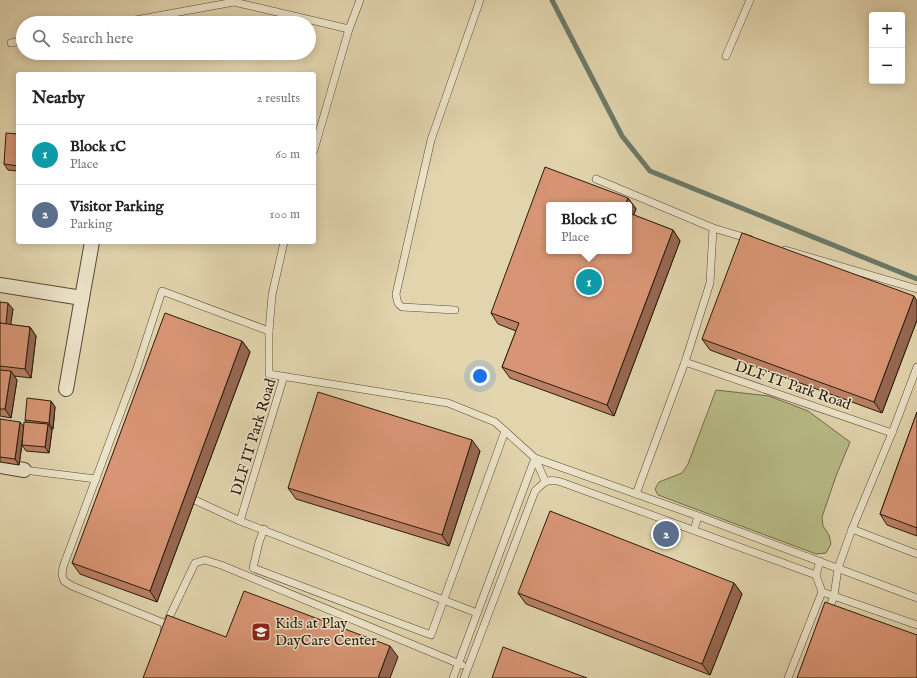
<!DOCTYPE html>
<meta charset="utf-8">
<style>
:root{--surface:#fff;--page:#f6f6f6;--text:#222;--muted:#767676;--line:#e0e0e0;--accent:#8f2418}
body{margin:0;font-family:"IM FELL English",serif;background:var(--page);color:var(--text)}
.controls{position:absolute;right:12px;top:12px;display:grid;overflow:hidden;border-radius:4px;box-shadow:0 2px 10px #0003}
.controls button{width:36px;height:36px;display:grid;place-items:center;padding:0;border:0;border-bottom:1px solid var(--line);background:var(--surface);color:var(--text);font:20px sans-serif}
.you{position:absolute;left:480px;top:376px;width:14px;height:14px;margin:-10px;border:3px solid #fff;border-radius:50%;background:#1a73e8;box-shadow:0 0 0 6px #1a73e833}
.badge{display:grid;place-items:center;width:26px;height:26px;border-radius:50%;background:var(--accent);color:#fff;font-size:13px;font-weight:700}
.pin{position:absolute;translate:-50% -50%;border:2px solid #fff;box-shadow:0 1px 4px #0006}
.popup{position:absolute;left:546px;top:202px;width:86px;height:52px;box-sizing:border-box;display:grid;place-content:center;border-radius:4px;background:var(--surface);filter:drop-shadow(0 1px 3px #0005);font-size:13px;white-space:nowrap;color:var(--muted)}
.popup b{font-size:15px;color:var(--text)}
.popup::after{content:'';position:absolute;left:50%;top:100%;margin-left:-8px;border:8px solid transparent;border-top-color:var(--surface)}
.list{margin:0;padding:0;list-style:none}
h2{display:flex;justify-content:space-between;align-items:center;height:52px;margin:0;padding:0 16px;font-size:17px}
h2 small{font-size:13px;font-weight:400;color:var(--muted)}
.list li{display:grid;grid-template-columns:26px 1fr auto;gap:12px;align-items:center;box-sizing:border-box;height:60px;padding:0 16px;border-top:1px solid var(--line)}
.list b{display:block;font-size:15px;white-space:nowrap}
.list p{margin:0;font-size:13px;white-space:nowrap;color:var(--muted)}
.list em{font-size:13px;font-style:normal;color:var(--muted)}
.icon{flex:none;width:22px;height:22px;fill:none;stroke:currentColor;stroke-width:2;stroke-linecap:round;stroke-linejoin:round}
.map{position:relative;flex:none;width:917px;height:678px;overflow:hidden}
.search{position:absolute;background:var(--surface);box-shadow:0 2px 10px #0003;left:16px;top:16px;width:300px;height:44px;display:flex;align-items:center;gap:10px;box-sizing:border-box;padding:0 14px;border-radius:22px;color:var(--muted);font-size:15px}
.panel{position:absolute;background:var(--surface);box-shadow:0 2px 10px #0003;left:16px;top:72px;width:300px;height:172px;border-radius:4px}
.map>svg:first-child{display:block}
.green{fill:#b8bc87;stroke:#716c4a}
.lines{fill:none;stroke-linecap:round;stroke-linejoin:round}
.stream{stroke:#6b7a69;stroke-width:5}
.service-casing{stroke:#584a35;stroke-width:8}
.minor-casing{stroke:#584a35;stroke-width:16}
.service{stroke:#ece4ca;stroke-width:7}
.minor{stroke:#ece4ca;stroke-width:14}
.wall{fill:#ba8065;stroke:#2a1c0d}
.shaded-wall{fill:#976852;stroke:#2a1c0d}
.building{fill:#d89575;stroke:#2a1c0d}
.labels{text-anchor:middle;stroke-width:3;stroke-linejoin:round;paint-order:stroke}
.street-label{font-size:15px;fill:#2a1c0d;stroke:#ece4ca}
.poi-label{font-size:15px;fill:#2a1c0d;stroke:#ece4ca;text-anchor:start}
</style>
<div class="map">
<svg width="917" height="678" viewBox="0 0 917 678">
<rect width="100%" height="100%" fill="#e2d5ae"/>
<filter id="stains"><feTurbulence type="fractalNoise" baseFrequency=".005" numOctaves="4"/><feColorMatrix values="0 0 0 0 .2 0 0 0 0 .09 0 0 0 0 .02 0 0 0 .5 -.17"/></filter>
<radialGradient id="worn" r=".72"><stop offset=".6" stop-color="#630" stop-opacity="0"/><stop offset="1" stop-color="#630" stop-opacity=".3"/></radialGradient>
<!-- green -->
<path class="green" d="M 716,390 L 769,396 L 808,411 L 850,442 L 836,476 L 822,517 L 823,526 L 829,535 L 831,544 L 826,553 L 816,554 L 658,495 L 655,489 L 659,482 L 682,473 L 688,464 Z"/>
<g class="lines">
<!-- stream -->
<path class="stream" d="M 552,0 L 622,136 L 650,171 L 917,279"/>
<!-- service casing -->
<g class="service-casing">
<g id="service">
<path d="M 119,23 L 234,2 L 349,29 L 360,0"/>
<path d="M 11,43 L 23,40"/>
<path d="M 726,56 L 750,0"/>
<path d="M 314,150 L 349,29"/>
<path d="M 596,179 L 713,228 L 750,239"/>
<path d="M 785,250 L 917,289"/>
<path d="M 455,310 L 402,307 C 397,304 397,300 396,294 L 431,140 L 480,0"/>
<path d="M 269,331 L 272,295 L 284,242"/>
<path d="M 685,362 L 892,433"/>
<path d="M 24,470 L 96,479"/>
<path d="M 636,494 L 685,362 L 710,283 L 713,228"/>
<path d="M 188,497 L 240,521 L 477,613"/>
<path d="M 240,521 L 284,376"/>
<path d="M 264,529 L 259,542 L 253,568 L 431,635 L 505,431"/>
<path d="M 852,529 L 917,554"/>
<path d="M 694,530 L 698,516"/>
<path d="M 822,592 L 917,625"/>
<path d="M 828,612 L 834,596 L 838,568 L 852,529 L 892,433 L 917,367"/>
<path d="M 166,624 L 195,563 L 205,560 L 221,565 L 462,665"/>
<path d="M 164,629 L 166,624 L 72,586 L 64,581 L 62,575 L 63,567 L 136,371 L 162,291 L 269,331 L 269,374 L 448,403 L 495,422 L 535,458 L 545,481"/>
<path d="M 453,678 L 535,458 L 698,516 L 917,598"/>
<path d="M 464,678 L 535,491 C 544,482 548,478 561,482 L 816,575"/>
<path d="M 788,678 L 822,592 L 816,575 L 820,561"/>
</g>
</g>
<!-- minor casing -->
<g class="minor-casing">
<g id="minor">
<path d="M 0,285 L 82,298 L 92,242"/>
<path d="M 66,389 L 82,298"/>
<path d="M 0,466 L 24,470"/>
</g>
</g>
<!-- service -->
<use href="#service" class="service"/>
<!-- minor -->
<use href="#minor" class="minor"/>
</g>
<!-- wall -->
<g class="wall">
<path d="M 18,134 L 18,171 L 8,170 L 4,164 Z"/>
<path d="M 628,198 L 636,209 L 633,215 L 673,230 L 680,241 L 614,416 L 510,378 L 502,367 L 516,331 L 498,324 L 491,313 Z"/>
<path d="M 917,301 L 917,320 L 882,413 L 710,350 L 702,339 Z"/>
<path d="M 0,302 L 13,309 L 10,325 L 30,327 L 36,336 L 31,378 L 14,376 L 17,380 L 11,418 L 0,416 Z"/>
<path d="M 242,341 L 250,352 L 157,602 L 80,574 L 72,563 Z"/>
<path d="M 51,401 L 55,407 L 53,429 L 51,429 L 52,430 L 49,453 L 26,451 L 22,445 L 19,465 L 0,462 L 0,419 L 23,426 L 26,422 L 25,420 Z"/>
<path d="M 917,412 L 917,536 L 887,525 L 880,514 Z"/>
<path d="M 480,451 L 449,546 L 296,499 L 288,488 Z"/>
<path d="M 734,583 L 742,594 L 710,675 L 526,604 L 518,593 Z"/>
</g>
<!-- shaded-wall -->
<g class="shaded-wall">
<path d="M 628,198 L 636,209 L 631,222 L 629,220 L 629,205 L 625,205 Z"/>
<path d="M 673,230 L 680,241 L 614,416 L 607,405 Z"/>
<path d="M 914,296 L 917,301 L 917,320 L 882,413 L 874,402 Z"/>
<path d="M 8,303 L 13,309 L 10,330 L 5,325 Z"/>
<path d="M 30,327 L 36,336 L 31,378 L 25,369 Z"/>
<path d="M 242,341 L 250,352 L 157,602 L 150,591 Z"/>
<path d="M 11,371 L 17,380 L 11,418 L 5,409 Z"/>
<path d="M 51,401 L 55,407 L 53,429 L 49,423 Z"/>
<path d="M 20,422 L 24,427 L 19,465 L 15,459 Z"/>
<path d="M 48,424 L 52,430 L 49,453 L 45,447 Z"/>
<path d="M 472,440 L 480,451 L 449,546 L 442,535 Z"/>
<path d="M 734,583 L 742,594 L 710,675 L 702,664 Z"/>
<path d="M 390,646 L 398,657 L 390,678 L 378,678 Z"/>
</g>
<!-- building -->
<g class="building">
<path d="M 6,133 L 18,134 L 18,166 L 4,164 Z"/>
<path d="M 545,167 L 628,198 L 625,205 L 549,205 L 549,251 L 629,251 L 629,213 L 673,230 L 607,405 L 502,367 L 519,323 L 491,313 Z"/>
<path d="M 742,233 L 914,296 L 874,402 L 702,339 Z"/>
<path d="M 0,302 L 8,303 L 6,324 L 0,323 Z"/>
<path d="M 165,313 L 242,341 L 150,591 L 72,563 Z"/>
<path d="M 0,323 L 30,327 L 25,369 L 0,366 Z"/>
<path d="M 0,370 L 11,371 L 5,409 L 0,409 Z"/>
<path d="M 318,392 L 472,440 L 442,535 L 288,488 Z"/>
<path d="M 27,398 L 51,401 L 49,423 L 25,420 Z"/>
<path d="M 917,412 L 917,528 L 880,514 Z"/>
<path d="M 0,419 L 20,422 L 15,459 L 0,457 Z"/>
<path d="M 24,422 L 48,424 L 45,447 L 22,445 Z"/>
<path d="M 550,511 L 734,583 L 702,664 L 518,593 Z"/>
<path d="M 244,591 L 390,646 L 378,678 L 143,678 L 167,615 L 226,637 Z"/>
<path d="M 825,602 L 917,635 L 917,678 L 797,678 Z"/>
<path d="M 503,647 L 587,678 L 492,678 Z"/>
</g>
<!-- icons -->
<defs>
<g id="school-square" transform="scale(1)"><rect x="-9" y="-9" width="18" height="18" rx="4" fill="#8f2418" stroke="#ece4ca"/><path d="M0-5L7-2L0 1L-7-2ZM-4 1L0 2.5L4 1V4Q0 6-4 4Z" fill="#fff"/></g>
</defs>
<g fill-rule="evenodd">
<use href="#school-square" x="261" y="632"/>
</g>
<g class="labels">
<!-- street labels -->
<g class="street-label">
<text transform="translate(793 385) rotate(19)" y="5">DLF IT Park Road</text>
<text transform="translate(253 437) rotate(-73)" y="5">DLF IT Park Road</text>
</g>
<!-- poi labels -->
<g class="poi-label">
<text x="275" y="628">Kids at Play<tspan x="275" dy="17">DayCare Center</tspan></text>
</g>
</g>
<rect width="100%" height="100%" filter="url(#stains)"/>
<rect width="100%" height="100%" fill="url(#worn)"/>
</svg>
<div class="controls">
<button>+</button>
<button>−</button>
</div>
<div class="you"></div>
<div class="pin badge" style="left:589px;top:282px;background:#0f9aa8">1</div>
<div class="popup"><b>Block 1C</b>Place</div>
<div class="pin badge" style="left:666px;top:534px;background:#5c6f8a">2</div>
<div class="search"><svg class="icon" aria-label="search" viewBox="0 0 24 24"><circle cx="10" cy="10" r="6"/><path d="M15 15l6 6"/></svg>Search here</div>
<section class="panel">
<h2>Nearby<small>2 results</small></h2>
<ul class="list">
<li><span class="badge" style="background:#0f9aa8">1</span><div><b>Block 1C</b><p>Place</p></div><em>60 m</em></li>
<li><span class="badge" style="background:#5c6f8a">2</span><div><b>Visitor Parking</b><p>Parking</p></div><em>100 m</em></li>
</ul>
</section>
</div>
